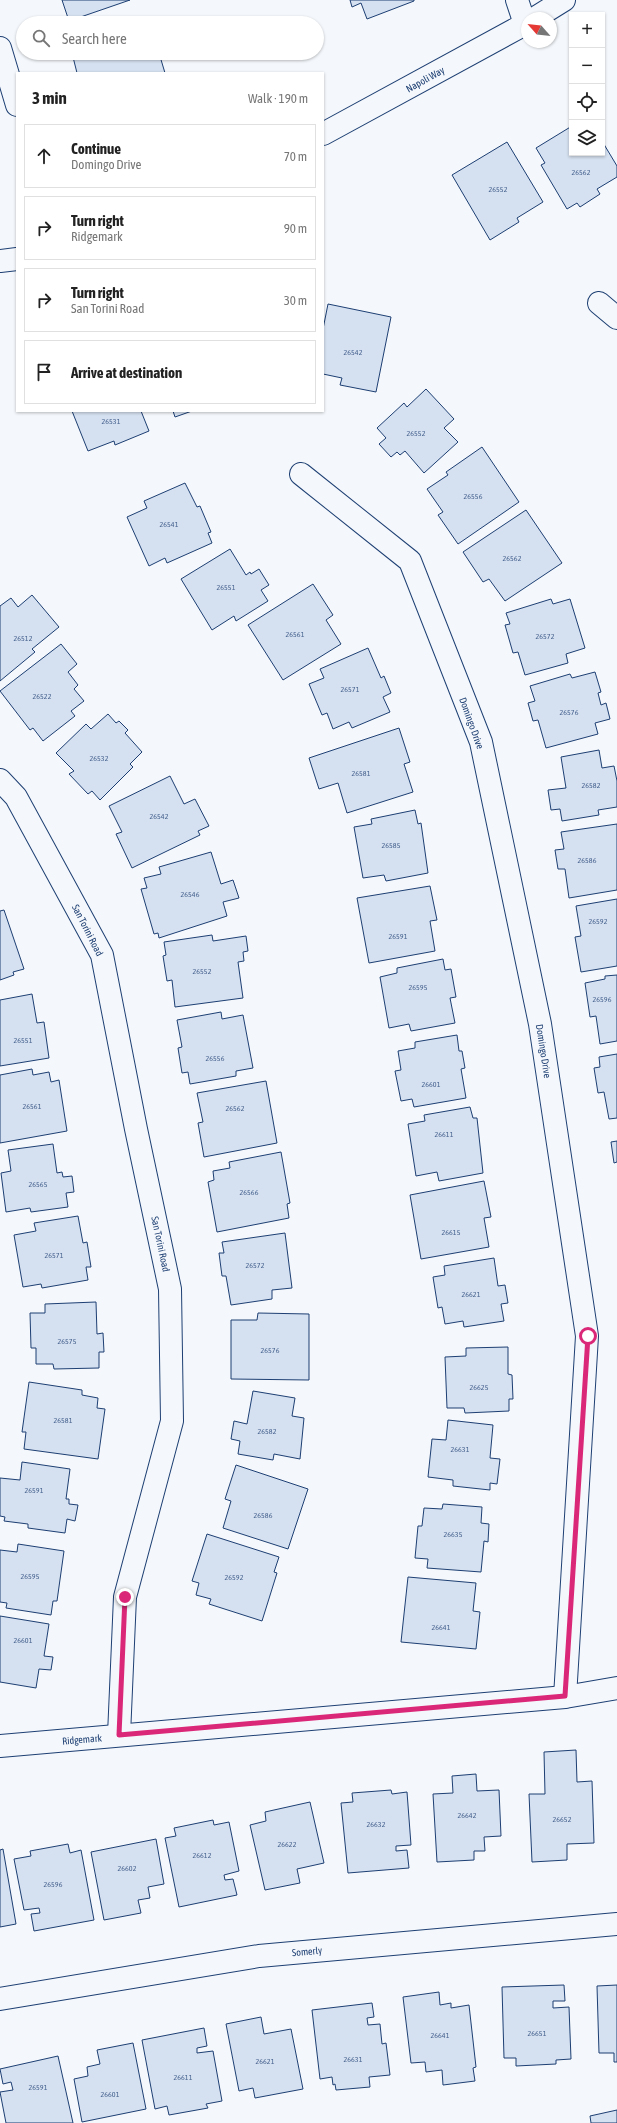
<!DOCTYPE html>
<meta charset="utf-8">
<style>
:root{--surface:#fff;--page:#f6f6f6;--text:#222;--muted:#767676;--line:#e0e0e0}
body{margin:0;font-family:"Asap Condensed",sans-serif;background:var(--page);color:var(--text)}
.controls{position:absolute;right:12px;top:12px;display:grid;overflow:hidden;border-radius:0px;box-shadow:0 1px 3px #0004}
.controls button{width:36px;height:36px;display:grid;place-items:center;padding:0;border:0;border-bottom:1px solid var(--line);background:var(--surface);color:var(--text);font:20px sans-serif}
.compass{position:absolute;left:521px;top:12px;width:36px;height:36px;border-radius:50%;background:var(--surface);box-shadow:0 1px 3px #0004;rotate:297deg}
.stop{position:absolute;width:12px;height:12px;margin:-9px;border:3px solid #db2777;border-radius:50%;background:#fff}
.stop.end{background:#db2777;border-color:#fff;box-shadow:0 1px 4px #0008}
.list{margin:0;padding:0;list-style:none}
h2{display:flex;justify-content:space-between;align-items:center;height:52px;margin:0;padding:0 16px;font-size:17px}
h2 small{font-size:13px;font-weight:400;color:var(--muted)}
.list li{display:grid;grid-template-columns:26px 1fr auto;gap:12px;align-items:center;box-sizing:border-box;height:64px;margin:0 8px 8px;padding:0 8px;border:1px solid var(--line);border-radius:0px}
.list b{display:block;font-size:15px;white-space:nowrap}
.list p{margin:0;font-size:13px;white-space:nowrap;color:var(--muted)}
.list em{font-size:13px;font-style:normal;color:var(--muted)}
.icon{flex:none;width:22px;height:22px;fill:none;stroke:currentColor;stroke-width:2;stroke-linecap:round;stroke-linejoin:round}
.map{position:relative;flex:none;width:617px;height:2123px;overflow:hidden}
.search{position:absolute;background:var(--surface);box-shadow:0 1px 3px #0004;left:16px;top:16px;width:308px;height:44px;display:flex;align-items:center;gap:10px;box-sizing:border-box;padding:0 14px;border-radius:22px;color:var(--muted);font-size:15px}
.panel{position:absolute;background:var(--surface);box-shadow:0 1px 3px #0004;left:16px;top:72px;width:308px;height:340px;border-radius:0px}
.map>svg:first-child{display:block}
.building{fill:#d5e0f0;stroke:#1d3f73}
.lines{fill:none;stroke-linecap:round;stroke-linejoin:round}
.minor-casing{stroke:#1d3f73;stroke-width:24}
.tertiary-casing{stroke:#1d3f73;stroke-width:24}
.minor{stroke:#f4f7fb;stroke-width:22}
.tertiary{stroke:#f4f7fb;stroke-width:22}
.route{stroke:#db2777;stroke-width:5}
.labels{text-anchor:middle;stroke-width:3;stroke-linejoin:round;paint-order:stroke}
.number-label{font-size:8px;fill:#4b6792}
.street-label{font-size:10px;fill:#1d3f73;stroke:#f4f7fb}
</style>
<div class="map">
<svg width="617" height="2123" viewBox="0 0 617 2123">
<rect width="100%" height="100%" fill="#f4f7fb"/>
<!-- building -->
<g class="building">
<path d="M 62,0 L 130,0 L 69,21 Z"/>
<path d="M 350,0 L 414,0 L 414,1 L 367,19 L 361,3 L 352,7 Z"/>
<path d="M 72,53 L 159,53 L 165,73 L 77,73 Z"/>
<path d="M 572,126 L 572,153 L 602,153 L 602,141 L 617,166 L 617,177 L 597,189 L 600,194 L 580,207 L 577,203 L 567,209 L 541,165 L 545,163 L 536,148 Z"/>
<path d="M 507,142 L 543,202 L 517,218 L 519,222 L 490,240 L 452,175 Z"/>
<path d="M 328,304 L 391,317 L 376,392 L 340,385 L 342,378 L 323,374 L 323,329 Z"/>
<path d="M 426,389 L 454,419 L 444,428 L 458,442 L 424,473 L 405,451 L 400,455 L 397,452 L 391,457 L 379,444 L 386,438 L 377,428 L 404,403 L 407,407 Z"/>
<path d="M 72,411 L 141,411 L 149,431 L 115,445 L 114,441 L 88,451 Z"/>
<path d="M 173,411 L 192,411 L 175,417 Z"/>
<path d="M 482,447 L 519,502 L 458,544 L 438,515 L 443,512 L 427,489 L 448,475 L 446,472 Z"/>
<path d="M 185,483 L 197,507 L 200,506 L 211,532 L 208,533 L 212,543 L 167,563 L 165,558 L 149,566 L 127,517 L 147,508 L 144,501 Z"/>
<path d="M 526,510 L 562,563 L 505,601 L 489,579 L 483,582 L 463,552 Z"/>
<path d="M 230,549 L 246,575 L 250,572 L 251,574 L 259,569 L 269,585 L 261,590 L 268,601 L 236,621 L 234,616 L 212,630 L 181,579 Z"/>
<path d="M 313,584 L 333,615 L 326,620 L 341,644 L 283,680 L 248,625 Z"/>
<path d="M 32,595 L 59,627 L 32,649 L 35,652 L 0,681 L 0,606 L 11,598 L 18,607 Z"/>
<path d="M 551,599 L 553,604 L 570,599 L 585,648 L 566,654 L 568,663 L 525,675 L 518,652 L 513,653 L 505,625 L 510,624 L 506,613 Z"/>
<path d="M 61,644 L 77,664 L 68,672 L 78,685 L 74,689 L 84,701 L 71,711 L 75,716 L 43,741 L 33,728 L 30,730 L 0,691 Z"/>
<path d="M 368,648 L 381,678 L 384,676 L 391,693 L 383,697 L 390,712 L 352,728 L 349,722 L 333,729 L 327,713 L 322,715 L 309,684 L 324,678 L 320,669 Z"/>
<path d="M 595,672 L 601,692 L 598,693 L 601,705 L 606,703 L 610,719 L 595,723 L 598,734 L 546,748 L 538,720 L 533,721 L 528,703 L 535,701 L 530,686 L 570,674 L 572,678 Z"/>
<path d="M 108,714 L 116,723 L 119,721 L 128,730 L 125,733 L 142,752 L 130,764 L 133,767 L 100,800 L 92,791 L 88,794 L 69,774 L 74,771 L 56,753 L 86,724 L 91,729 Z"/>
<path d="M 399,728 L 410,762 L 404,764 L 413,792 L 347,813 L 338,783 L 319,789 L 309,758 Z"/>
<path d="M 599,750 L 602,768 L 614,766 L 617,781 L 617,807 L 598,810 L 599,815 L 562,821 L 560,809 L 551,810 L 548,790 L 566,788 L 561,757 Z"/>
<path d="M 170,776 L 184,804 L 195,799 L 209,826 L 198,831 L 200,835 L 132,868 L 116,834 L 122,832 L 109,806 Z"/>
<path d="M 415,810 L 418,824 L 421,823 L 428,873 L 386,881 L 384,875 L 363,878 L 354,827 L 372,824 L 371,819 Z"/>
<path d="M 617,824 L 617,890 L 569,898 L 565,869 L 558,869 L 555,850 L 564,849 L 561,832 Z"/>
<path d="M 211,852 L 221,884 L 233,880 L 239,898 L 223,902 L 227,916 L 159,938 L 158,933 L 154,934 L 141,889 L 147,888 L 144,878 L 161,874 L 159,867 Z"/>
<path d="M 430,886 L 437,920 L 430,921 L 435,951 L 369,963 L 357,898 Z"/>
<path d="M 617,899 L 617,966 L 581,972 L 575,937 L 581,936 L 576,906 Z"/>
<path d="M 4,910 L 24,969 L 13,972 L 14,975 L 0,980 L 0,911 Z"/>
<path d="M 212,935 L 213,941 L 246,936 L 248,951 L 243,952 L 244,961 L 238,962 L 243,998 L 175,1007 L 172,980 L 167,981 L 163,956 L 166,955 L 164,942 Z"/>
<path d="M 443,959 L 445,970 L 451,969 L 456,997 L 450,998 L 455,1023 L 411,1031 L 409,1024 L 389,1028 L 380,977 L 397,973 L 397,968 Z"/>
<path d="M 617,975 L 617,1041 L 600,1044 L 596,1016 L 590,1017 L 585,983 L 605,979 L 605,976 Z"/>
<path d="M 32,994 L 37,1023 L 44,1022 L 49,1058 L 0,1066 L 0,1000 Z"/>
<path d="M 221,1012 L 222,1019 L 243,1015 L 253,1068 L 236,1071 L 236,1076 L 190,1084 L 188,1072 L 182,1073 L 178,1048 L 182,1047 L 177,1020 Z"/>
<path d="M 457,1035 L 459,1051 L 462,1051 L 465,1068 L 461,1069 L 466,1098 L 414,1107 L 412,1099 L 401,1101 L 395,1071 L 401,1070 L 398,1051 L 415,1048 L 415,1042 Z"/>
<path d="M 617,1054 L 617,1118 L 609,1119 L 604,1092 L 598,1093 L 594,1068 L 600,1067 L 599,1057 Z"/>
<path d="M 32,1069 L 33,1075 L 49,1072 L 51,1082 L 59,1080 L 67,1131 L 0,1143 L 0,1075 Z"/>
<path d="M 266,1081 L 277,1143 L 204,1157 L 198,1123 L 203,1122 L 197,1093 Z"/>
<path d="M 470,1107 L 473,1118 L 477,1118 L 483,1173 L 439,1181 L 437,1172 L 416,1176 L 408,1124 L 425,1121 L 424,1115 Z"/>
<path d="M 617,1141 L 617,1162 L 614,1163 L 611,1142 Z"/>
<path d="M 53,1144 L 57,1173 L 62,1172 L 63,1177 L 72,1176 L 74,1192 L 66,1193 L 68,1207 L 31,1212 L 30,1208 L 6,1212 L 1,1173 L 11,1171 L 8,1150 Z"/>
<path d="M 281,1152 L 290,1203 L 287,1204 L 289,1218 L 217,1232 L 208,1182 L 214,1180 L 213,1171 L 230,1168 L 229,1162 Z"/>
<path d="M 484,1181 L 491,1217 L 484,1218 L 489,1247 L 421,1259 L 410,1195 Z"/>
<path d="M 78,1216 L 83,1243 L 87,1242 L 91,1267 L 86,1267 L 88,1280 L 42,1288 L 41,1284 L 23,1287 L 14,1235 L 36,1231 L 34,1223 Z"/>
<path d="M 285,1233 L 292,1288 L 272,1290 L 272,1299 L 231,1305 L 226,1276 L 222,1276 L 219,1253 L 224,1253 L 222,1242 Z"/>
<path d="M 494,1258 L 498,1286 L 505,1285 L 508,1303 L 501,1304 L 504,1321 L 464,1327 L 463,1321 L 445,1324 L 442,1307 L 438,1308 L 433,1277 L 445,1275 L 444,1266 Z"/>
<path d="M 96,1302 L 97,1334 L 103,1333 L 104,1352 L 99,1352 L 99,1368 L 54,1369 L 53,1364 L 36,1364 L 36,1348 L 31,1348 L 30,1313 L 45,1313 L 45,1304 Z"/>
<path d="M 258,1313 L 309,1314 L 309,1380 L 231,1379 L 231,1320 L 257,1320 Z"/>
<path d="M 508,1347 L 508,1374 L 512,1375 L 513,1399 L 509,1399 L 509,1411 L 465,1413 L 464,1408 L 447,1408 L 445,1357 L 466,1356 L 466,1348 Z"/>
<path d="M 29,1382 L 82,1390 L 82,1395 L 98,1398 L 97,1408 L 105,1409 L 98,1459 L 24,1449 L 26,1432 L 22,1432 Z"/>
<path d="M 253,1391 L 295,1398 L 292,1416 L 304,1418 L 300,1459 L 274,1454 L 273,1460 L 238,1454 L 240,1441 L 231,1439 L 234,1421 L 247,1424 Z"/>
<path d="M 448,1420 L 493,1425 L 490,1458 L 500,1459 L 497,1484 L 490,1483 L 490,1490 L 453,1486 L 453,1480 L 428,1477 L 432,1439 L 446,1440 Z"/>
<path d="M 22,1462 L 70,1469 L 66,1499 L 69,1499 L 69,1504 L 78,1505 L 75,1521 L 67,1519 L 65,1533 L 28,1528 L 28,1524 L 4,1521 L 5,1517 L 0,1516 L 0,1478 L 20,1480 Z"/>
<path d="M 236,1465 L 308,1489 L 288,1549 L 223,1528 L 231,1501 L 225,1499 Z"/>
<path d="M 443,1504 L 482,1507 L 481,1523 L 489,1524 L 488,1542 L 484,1541 L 481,1572 L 427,1568 L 428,1559 L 415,1558 L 418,1526 L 422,1526 L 424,1508 L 442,1509 Z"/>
<path d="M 207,1534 L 279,1557 L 274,1572 L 277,1573 L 262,1621 L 209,1604 L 211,1599 L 196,1595 L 199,1583 L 192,1581 Z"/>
<path d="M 18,1544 L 64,1551 L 57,1601 L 53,1601 L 51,1615 L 6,1608 L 7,1603 L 0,1602 L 0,1550 L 17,1552 Z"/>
<path d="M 408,1577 L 476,1583 L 473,1611 L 480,1612 L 476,1649 L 401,1642 Z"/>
<path d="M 0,1616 L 49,1624 L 44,1656 L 53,1657 L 51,1670 L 39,1669 L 36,1688 L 0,1682 Z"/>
<path d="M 576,1750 L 577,1782 L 592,1781 L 594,1843 L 567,1844 L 567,1860 L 532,1862 L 529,1794 L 545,1794 L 544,1752 Z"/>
<path d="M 476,1774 L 477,1791 L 499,1790 L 501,1836 L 484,1837 L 485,1851 L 474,1851 L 474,1860 L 437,1862 L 433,1794 L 453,1793 L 452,1776 Z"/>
<path d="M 391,1790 L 392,1794 L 407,1792 L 411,1845 L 396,1846 L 396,1851 L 407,1850 L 409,1868 L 348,1873 L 341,1803 L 353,1802 L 352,1793 Z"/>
<path d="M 310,1802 L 324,1863 L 297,1869 L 300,1883 L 265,1890 L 250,1825 L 266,1821 L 265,1812 Z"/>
<path d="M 213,1820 L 214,1825 L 229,1822 L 239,1871 L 224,1875 L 225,1880 L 233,1879 L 237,1895 L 179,1907 L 165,1838 L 176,1836 L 174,1828 Z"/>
<path d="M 156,1839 L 164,1884 L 148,1887 L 150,1898 L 138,1900 L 141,1913 L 104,1920 L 91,1852 Z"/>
<path d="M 68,1844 L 70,1853 L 81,1850 L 94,1920 L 34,1931 L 31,1914 L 40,1913 L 39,1908 L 24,1910 L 14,1859 L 31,1856 L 30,1851 Z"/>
<path d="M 3,1849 L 16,1924 L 0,1927 L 0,1850 Z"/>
<path d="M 564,1985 L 565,2001 L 553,2001 L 553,2008 L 569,2007 L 571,2059 L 556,2060 L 556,2064 L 516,2066 L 516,2058 L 504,2058 L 502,1987 Z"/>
<path d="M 617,1985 L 617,2062 L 614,2062 L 614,2053 L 599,2053 L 597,1986 Z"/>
<path d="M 439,1992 L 440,2005 L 451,2003 L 451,2008 L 469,2005 L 476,2067 L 473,2068 L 475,2081 L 443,2085 L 442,2070 L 426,2072 L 425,2062 L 411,2063 L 403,1997 Z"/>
<path d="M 372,2003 L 374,2017 L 367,2018 L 368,2025 L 380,2024 L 382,2044 L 386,2043 L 390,2075 L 369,2077 L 370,2087 L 336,2090 L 335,2084 L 333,2085 L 332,2077 L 320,2079 L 312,2010 Z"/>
<path d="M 261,2017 L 264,2034 L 291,2029 L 303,2089 L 255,2098 L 253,2088 L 239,2091 L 226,2024 Z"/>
<path d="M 204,2028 L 207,2046 L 197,2048 L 197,2053 L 213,2051 L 222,2101 L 206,2104 L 208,2108 L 169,2115 L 167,2106 L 155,2109 L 142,2040 Z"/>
<path d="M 133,2043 L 146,2109 L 82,2122 L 74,2079 L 88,2076 L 87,2067 L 100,2064 L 97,2050 Z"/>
<path d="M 58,2056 L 73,2123 L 6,2123 L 0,2092 L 13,2090 L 11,2082 L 3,2084 L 0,2069 Z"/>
<path d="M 617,2110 L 617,2123 L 591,2123 L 590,2116 Z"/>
</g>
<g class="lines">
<!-- minor casing -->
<g class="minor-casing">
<g id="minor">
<path d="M 0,48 L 17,105"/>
<path d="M 599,303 L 617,318"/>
<path d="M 301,474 L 410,561 L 481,742 L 540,1024 L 587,1336 L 565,1697"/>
<path d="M 0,780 L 16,797 L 102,955 L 136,1129 L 170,1289 L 172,1421 L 125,1597 L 119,1735"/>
<path d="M 0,1999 L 259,1956 L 617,1924"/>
</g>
</g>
<!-- tertiary casing -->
<g class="tertiary-casing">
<g id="tertiary">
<path d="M 517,0 L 525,24"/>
<path d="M 535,18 L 564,0"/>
<path d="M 323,134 L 527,23"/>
<path d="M 0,261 L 17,259"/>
<path d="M 0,1746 L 565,1697 L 617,1688"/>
</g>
</g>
<!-- minor -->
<use href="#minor" class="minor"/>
<!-- tertiary -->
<use href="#tertiary" class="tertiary"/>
</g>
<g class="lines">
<!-- route -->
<path class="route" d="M 125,1597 L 119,1735 L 565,1696 L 588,1336"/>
</g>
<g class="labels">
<!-- number labels -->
<g class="number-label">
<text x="581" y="175">26562</text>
<text x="498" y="192">26552</text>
<text x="353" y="355">26542</text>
<text x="111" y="424">26531</text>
<text x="416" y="436">26552</text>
<text x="473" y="499">26556</text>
<text x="169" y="527">26541</text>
<text x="512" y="561">26562</text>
<text x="226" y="590">26551</text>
<text x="295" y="637">26561</text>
<text x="545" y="639">26572</text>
<text x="23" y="641">26512</text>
<text x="350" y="692">26571</text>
<text x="42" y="699">26522</text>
<text x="569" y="715">26576</text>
<text x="99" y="761">26532</text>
<text x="361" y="776">26581</text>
<text x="591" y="788">26582</text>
<text x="159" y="819">26542</text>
<text x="391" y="848">26585</text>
<text x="587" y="863">26586</text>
<text x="190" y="897">26546</text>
<text x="598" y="924">26592</text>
<text x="398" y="939">26591</text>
<text x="202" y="974">26552</text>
<text x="418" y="990">26595</text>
<text x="602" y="1002">26596</text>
<text x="23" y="1043">26551</text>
<text x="215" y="1061">26556</text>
<text x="431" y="1087">26601</text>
<text x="32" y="1109">26561</text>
<text x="235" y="1111">26562</text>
<text x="444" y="1137">26611</text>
<text x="38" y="1187">26565</text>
<text x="249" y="1195">26566</text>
<text x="451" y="1235">26615</text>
<text x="54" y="1258">26571</text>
<text x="255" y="1268">26572</text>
<text x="471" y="1297">26621</text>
<text x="67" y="1344">26575</text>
<text x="270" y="1353">26576</text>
<text x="479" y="1390">26625</text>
<text x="63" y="1423">26581</text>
<text x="267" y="1434">26582</text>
<text x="460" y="1452">26631</text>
<text x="34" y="1493">26591</text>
<text x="263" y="1518">26586</text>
<text x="453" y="1537">26635</text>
<text x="30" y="1579">26595</text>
<text x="234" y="1580">26592</text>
<text x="441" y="1630">26641</text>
<text x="23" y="1643">26601</text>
<text x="467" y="1818">26642</text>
<text x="562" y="1822">26652</text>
<text x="376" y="1827">26632</text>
<text x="287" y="1847">26622</text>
<text x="202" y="1858">26612</text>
<text x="127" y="1871">26602</text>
<text x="53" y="1887">26596</text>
<text x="537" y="2036">26651</text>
<text x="440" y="2038">26641</text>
<text x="353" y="2062">26631</text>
<text x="265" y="2064">26621</text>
<text x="183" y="2080">26611</text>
<text x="38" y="2090">26591</text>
<text x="110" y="2097">26601</text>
</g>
<!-- street labels -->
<g class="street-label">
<text transform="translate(425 79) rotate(-29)" y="4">Napoli Way</text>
<text transform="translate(472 723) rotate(70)" y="4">Domingo Drive</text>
<text transform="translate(88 930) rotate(63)" y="4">San Torini Road</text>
<text transform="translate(544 1051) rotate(81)" y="4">Domingo Drive</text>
<text transform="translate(161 1244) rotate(78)" y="4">San Torini Road</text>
<text transform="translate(82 1739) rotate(-5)" y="4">Ridgemark</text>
<text transform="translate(307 1951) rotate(-5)" y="4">Somerly</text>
</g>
</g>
</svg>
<div class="controls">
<button>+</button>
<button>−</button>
<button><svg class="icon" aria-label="locate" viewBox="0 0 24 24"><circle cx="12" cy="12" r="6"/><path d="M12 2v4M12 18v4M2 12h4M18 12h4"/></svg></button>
<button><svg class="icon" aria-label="layers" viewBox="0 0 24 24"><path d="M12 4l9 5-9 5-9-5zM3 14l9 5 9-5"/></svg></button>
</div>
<svg class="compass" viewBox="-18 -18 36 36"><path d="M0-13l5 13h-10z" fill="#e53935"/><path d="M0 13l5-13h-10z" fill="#767676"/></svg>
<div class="stop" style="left:588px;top:1336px"></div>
<div class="stop end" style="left:125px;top:1597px"></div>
<div class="search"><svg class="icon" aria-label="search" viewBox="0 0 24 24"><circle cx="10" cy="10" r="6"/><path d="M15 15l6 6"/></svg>Search here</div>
<section class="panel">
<h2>3 min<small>Walk · 190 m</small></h2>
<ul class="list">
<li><svg class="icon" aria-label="ahead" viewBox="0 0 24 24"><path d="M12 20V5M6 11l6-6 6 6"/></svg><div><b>Continue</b><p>Domingo Drive</p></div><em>70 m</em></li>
<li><svg class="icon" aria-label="right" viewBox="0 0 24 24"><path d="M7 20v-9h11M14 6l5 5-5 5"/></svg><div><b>Turn right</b><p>Ridgemark</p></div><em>90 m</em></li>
<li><svg class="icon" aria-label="right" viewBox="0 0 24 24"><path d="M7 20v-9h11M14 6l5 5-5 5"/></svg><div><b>Turn right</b><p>San Torini Road</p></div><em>30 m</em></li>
<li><svg class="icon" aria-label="arrive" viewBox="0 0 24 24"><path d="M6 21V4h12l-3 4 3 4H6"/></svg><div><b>Arrive at destination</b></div></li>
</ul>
</section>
</div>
